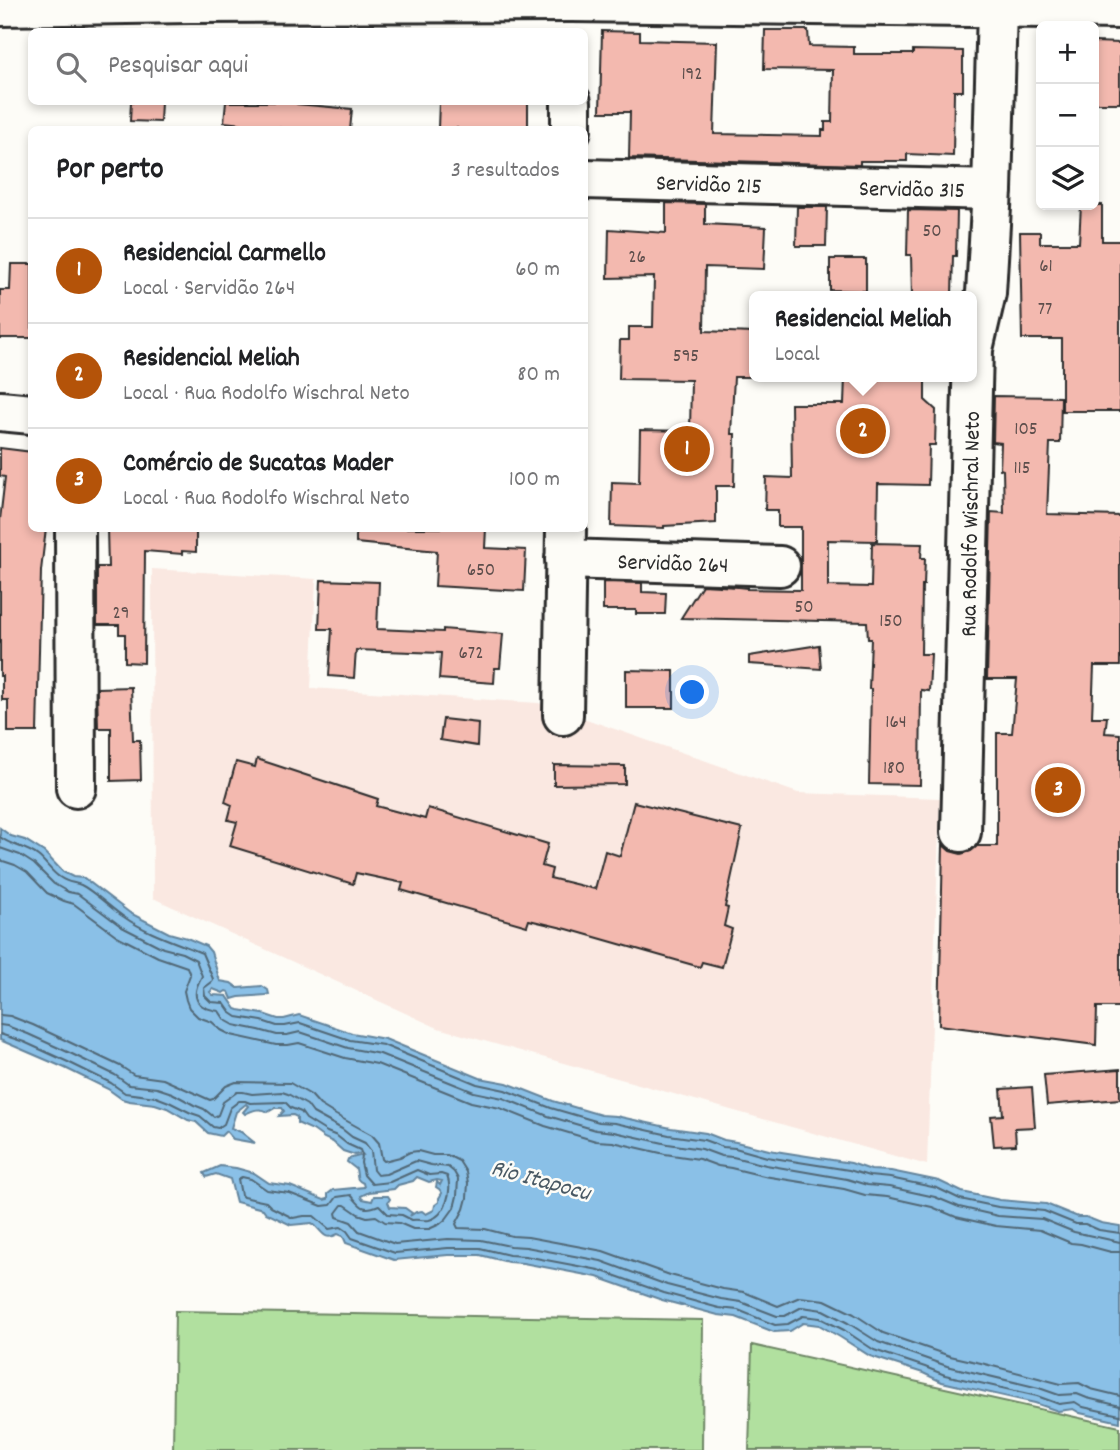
<!DOCTYPE html>
<html lang="pt">
<meta charset="utf-8">
<style>
:root{--surface:#fff;--page:#f2f2f2;--text:#202124;--muted:#757577;--line:#e0e0e0;--accent:#b45309}
body{margin:0;font-family:Dekko,sans-serif;background:var(--page);color:var(--text)}
.controls{position:absolute;right:21px;top:21px;display:grid;overflow:hidden;border-radius:10px;box-shadow:0 4px 10px #0003}
.controls button{width:63px;height:63px;display:grid;place-items:center;padding:0;border:0;border-bottom:2px solid var(--line);background:var(--surface);color:var(--text);font:35px sans-serif}
.you{position:absolute;left:693px;top:693px;width:24px;height:24px;margin:-18px;border:5px solid #fff;border-radius:50%;background:#1a73e8;box-shadow:0 0 0 10px #1a73e833}
.badge{display:grid;place-items:center;width:46px;height:46px;border-radius:50%;background:var(--accent);color:#fff;font-size:23px;font-weight:700}
.pin{position:absolute;translate:-50% -50%;border:4px solid #fff;box-shadow:0 2px 7px #0006}
.popup{position:absolute;left:749px;top:291px;width:228px;height:91px;box-sizing:border-box;display:grid;place-content:center;border-radius:10px;background:var(--surface);filter:drop-shadow(0 2px 5px #0005);font-size:23px;white-space:nowrap;color:var(--muted)}
.popup b{font-size:26px;color:var(--text)}
.popup::after{content:'';position:absolute;left:50%;top:100%;margin-left:-14px;border:14px solid transparent;border-top-color:var(--surface)}
.list{margin:0;padding:0;list-style:none}
h2{display:flex;justify-content:space-between;align-items:center;height:91px;margin:0;padding:0 28px;font-size:30px}
h2 small{font-size:23px;font-weight:400;color:var(--muted)}
.list li{display:grid;grid-template-columns:46px 1fr auto;gap:21px;align-items:center;box-sizing:border-box;height:105px;padding:0 28px;border-top:2px solid var(--line)}
.list b{display:block;font-size:26px;white-space:nowrap}
.list p{margin:0;font-size:23px;white-space:nowrap;color:var(--muted)}
.list em{font-size:23px;font-style:normal;color:var(--muted)}
.icon{flex:none;width:38px;height:38px;fill:none;stroke:currentColor;stroke-width:2;stroke-linecap:round;stroke-linejoin:round}
.map{position:relative;flex:none;width:1120px;height:1450px;overflow:hidden}
.search{position:absolute;background:var(--surface);box-shadow:0 4px 10px #0003;left:28px;top:28px;width:560px;height:77px;display:flex;align-items:center;gap:18px;box-sizing:border-box;padding:0 24px;border-radius:10px;color:var(--muted);font-size:26px}
.panel{position:absolute;background:var(--surface);box-shadow:0 4px 10px #0003;left:28px;top:126px;width:560px;height:406px;border-radius:10px}
.map>svg:first-child{display:block}
.built{fill:#fae8e1}
.green{fill:#b1e09f;stroke:#6e8665;stroke-width:2}
.water{fill:#8ac0e7;stroke:#64849c;stroke-width:2;fill-rule:evenodd}
.lines{fill:none;stroke-linecap:round;stroke-linejoin:round}
.shore{stroke:#516776;stroke-width:2}
.building{fill:#f3b9af;stroke:#2b2b2b;stroke-width:2}
.minor-casing{stroke:#2b2b2b;stroke-width:44}
.minor{stroke:#fdfcf7;stroke-width:38}
.labels{text-anchor:middle;stroke-width:5;stroke-linejoin:round;paint-order:stroke}
.number-label{font-size:19px;fill:#5d4e4c}
.street-label{font-size:23px;fill:#2b2b2b;stroke:#fdfcf7}
.water-label{font-size:24px;font-style:italic;fill:#485863;stroke:#fdfcf7}
</style>
<div class="map">
<svg width="1120" height="1450" viewBox="0 0 1120 1450">
<rect width="100%" height="100%" fill="#fdfcf7"/>
<filter id="ink" filterUnits="userSpaceOnUse"><feTurbulence type="fractalNoise" baseFrequency=".0143" numOctaves="2"/><feDisplacementMap in="SourceGraphic" scale="14" xChannelSelector="R" yChannelSelector="G"/><feConvolveMatrix kernelMatrix="1 2 1 2 8 2 1 2 1" color-interpolation-filters="sRGB"/></filter>
<g filter="url(#ink)">
<!-- built -->
<path class="built" d="M 152,569 L 316,579 L 311,688 L 538,703 L 563,709 L 586,719 L 798,793 L 940,798 L 927,1165 L 438,1028 L 153,898 Z"/>
<!-- green -->
<g class="green">
<path d="M 175,1311 L 703,1320 L 702,1450 L 173,1450 Z"/>
<path d="M 752,1345 L 1120,1427 L 1120,1450 L 749,1450 Z"/>
</g>
<!-- water -->
<path class="water" d="M 0,828 L 11,836 L 25,840 L 44,852 L 63,872 L 73,877 L 84,878 L 130,913 L 169,933 L 187,938 L 206,946 L 211,952 L 220,981 L 231,983 L 238,988 L 262,986 L 268,990 L 269,994 L 266,995 L 239,997 L 232,999 L 229,992 L 226,991 L 223,993 L 213,989 L 210,992 L 213,995 L 227,996 L 236,1009 L 239,1010 L 263,1014 L 278,1019 L 284,1019 L 299,1015 L 352,1033 L 385,1039 L 480,1078 L 507,1083 L 553,1101 L 601,1115 L 616,1116 L 671,1128 L 706,1133 L 724,1140 L 736,1142 L 769,1150 L 851,1163 L 871,1170 L 891,1171 L 939,1181 L 962,1192 L 1000,1200 L 1046,1204 L 1078,1217 L 1086,1217 L 1101,1223 L 1120,1226 L 1120,1422 L 1080,1413 L 1073,1409 L 1058,1411 L 1035,1403 L 942,1382 L 923,1373 L 870,1356 L 840,1337 L 819,1325 L 803,1323 L 790,1331 L 774,1332 L 736,1317 L 718,1315 L 662,1300 L 597,1277 L 523,1263 L 508,1262 L 480,1255 L 448,1255 L 394,1260 L 346,1243 L 343,1236 L 338,1234 C 323,1242 323,1231 312,1223 L 291,1225 L 266,1213 L 263,1209 L 236,1202 L 230,1179 L 216,1174 L 206,1177 L 204,1173 L 220,1166 L 236,1168 L 254,1173 L 269,1183 L 290,1186 L 324,1200 L 328,1199 L 328,1194 L 333,1190 L 364,1187 L 363,1183 C 355,1179 358,1177 356,1169 L 347,1162 L 348,1159 L 363,1155 L 361,1153 L 355,1155 L 343,1151 L 333,1142 L 324,1138 L 313,1130 L 297,1123 L 297,1117 L 293,1115 L 279,1116 L 284,1111 L 282,1108 L 275,1108 L 268,1112 C 261,1107 253,1110 245,1114 L 243,1112 L 248,1106 L 246,1104 L 236,1112 L 231,1128 L 241,1132 L 255,1143 L 233,1139 L 226,1131 L 221,1136 L 208,1133 L 196,1122 L 188,1120 L 167,1108 L 155,1104 L 129,1101 L 122,1099 L 108,1089 L 65,1068 L 0,1040 ZM 417,1177 L 429,1182 L 437,1180 L 442,1181 L 440,1185 L 437,1182 L 436,1187 L 439,1189 L 442,1193 L 439,1198 L 439,1202 L 435,1205 L 434,1210 L 426,1214 L 422,1211 L 416,1212 L 410,1216 L 412,1213 L 405,1208 L 390,1207 L 388,1202 L 390,1199 L 388,1196 L 374,1196 L 372,1201 L 362,1199 L 361,1196 L 369,1192 L 394,1189 L 398,1185 L 413,1181 Z"/>
<g class="lines">
<!-- shore -->
<g class="shore">
<path d="M 0,837 C 11,846 25,846 38,856 C 46,862 52,873 61,878 C 68,883 74,882 81,885 C 92,890 113,910 124,917 C 148,934 176,942 202,953 L 213,979 L 212,982 L 204,988 L 205,996 L 211,1002 L 224,1003 L 231,1013 L 237,1017 L 262,1021 L 277,1026 L 285,1026 L 300,1023 L 350,1040 L 383,1045 L 477,1084 L 505,1090 L 551,1108 L 599,1122 L 615,1123 L 669,1135 L 704,1140 L 723,1147 L 735,1148 L 767,1157 L 849,1170 L 869,1176 L 890,1178 L 937,1188 L 960,1199 L 998,1207 L 1044,1211 L 1076,1224 L 1085,1224 L 1099,1230 L 1120,1233"/>
<path d="M 0,848 L 20,855 L 34,864 L 54,884 L 68,892 L 78,894 L 122,927 L 163,948 L 182,953 L 196,960 L 202,976 C 190,996 195,1008 219,1011 L 225,1020 L 234,1025 L 259,1030 L 277,1035 L 287,1035 L 300,1032 L 348,1048 L 380,1054 L 474,1092 L 503,1098 L 548,1116 L 596,1130 L 614,1132 L 668,1144 L 702,1149 L 721,1156 L 733,1157 L 766,1165 L 847,1179 L 867,1185 L 889,1187 L 935,1197 L 959,1207 L 998,1216 L 1042,1219 L 1074,1232 L 1120,1242"/>
<path d="M 0,860 L 15,865 L 27,872 L 47,893 L 64,901 L 74,904 L 117,936 L 158,957 L 187,967 L 190,975 L 184,991 L 186,1000 L 189,1008 L 198,1017 L 212,1022 L 221,1030 L 231,1035 L 276,1045 L 288,1045 L 299,1043 L 345,1058 L 377,1064 L 471,1102 L 500,1108 L 545,1126 L 596,1141 L 613,1142 L 665,1154 L 699,1159 L 718,1166 L 731,1168 L 764,1176 L 844,1189 L 865,1195 L 887,1197 L 932,1207 L 956,1217 L 996,1226 L 1040,1230 L 1071,1243 L 1081,1244 L 1111,1252 L 1120,1252"/>
<path d="M 0,1015 L 10,1016 L 33,1025 L 120,1066 L 134,1075 L 163,1079 L 210,1100 L 213,1099 L 226,1086 L 236,1082 L 290,1083 L 311,1095 L 320,1105 L 336,1115 L 372,1135 L 379,1143 L 382,1159 L 384,1161 L 400,1157 L 410,1152 L 418,1151 L 433,1155 L 447,1155 L 459,1161 L 466,1172 L 468,1183 L 467,1198 L 464,1209 L 456,1224 L 458,1228 L 485,1229 L 512,1236 L 528,1237 L 603,1251 L 670,1275 L 723,1289 L 744,1292 L 778,1306 L 800,1297 L 825,1300 L 854,1314 L 883,1333 L 950,1356 L 981,1363 L 1061,1384 L 1079,1383 L 1091,1389 L 1120,1396"/>
<path d="M 0,1025 L 7,1026 L 28,1034 L 72,1054 L 115,1075 L 129,1085 L 157,1088 L 172,1093 L 194,1105 L 204,1109 L 214,1117 L 218,1115 L 223,1102 L 237,1092 L 243,1092 L 252,1094 L 282,1092 L 288,1094 L 307,1105 L 313,1113 L 342,1129 L 352,1137 L 365,1143 L 371,1151 L 373,1170 L 377,1175 L 386,1174 L 416,1161 L 431,1165 L 448,1167 L 454,1172 L 458,1179 L 457,1196 L 454,1208 L 446,1219 L 440,1224 L 429,1229 L 413,1229 L 399,1223 L 385,1222 L 376,1216 L 367,1217 L 358,1214 L 345,1205 L 342,1205 L 336,1213 L 337,1217 L 351,1222 L 359,1231 L 395,1244 L 448,1239 L 481,1240 L 510,1246 L 526,1247 L 601,1261 L 667,1285 L 721,1299 L 741,1302 L 777,1316 L 785,1316 L 802,1307 L 823,1310 L 848,1323 L 878,1342 L 947,1366 L 1039,1388 L 1059,1395 L 1077,1394 L 1087,1398 L 1120,1406"/>
<path d="M 0,1034 L 24,1042 L 68,1062 L 111,1083 L 125,1093 L 156,1097 L 169,1102 L 191,1113 L 200,1116 L 213,1127 L 218,1128 L 224,1124 L 230,1108 L 239,1101 L 245,1101 L 250,1103 L 285,1102 L 291,1108 L 301,1112 L 306,1119 L 327,1132 L 337,1136 L 347,1144 L 360,1150 L 362,1155 L 361,1163 L 364,1175 L 372,1184 L 390,1182 L 417,1170 L 429,1175 L 441,1174 L 447,1176 C 453,1190 446,1216 429,1220 C 423,1221 418,1219 412,1220 L 402,1215 L 388,1214 L 379,1205 C 362,1212 361,1206 351,1195 L 337,1197 L 331,1205 L 322,1206 L 289,1193 L 267,1190 L 251,1179 L 242,1177 L 238,1179 L 241,1195 L 243,1197 L 266,1202 L 271,1207 L 293,1218 L 304,1216 L 314,1216 L 329,1229 L 341,1227 L 347,1231 L 352,1238 L 395,1253 L 448,1248 L 480,1248 L 509,1255 L 525,1256 L 599,1270 L 664,1293 L 719,1308 L 738,1310 L 775,1325 L 788,1324 L 803,1316 L 820,1318 L 844,1330 L 874,1350 L 925,1367 L 945,1375 L 1037,1396 L 1059,1404 L 1075,1402 L 1083,1407 L 1120,1415"/>
</g>
</g>
<!-- building -->
<g class="building">
<path d="M 765,30 L 808,30 L 809,46 L 854,47 L 854,54 L 913,54 L 913,50 L 963,51 L 963,91 L 954,91 L 953,156 L 907,154 L 907,161 L 860,161 L 860,165 L 629,158 L 630,112 L 600,112 L 602,31 L 640,32 L 640,40 L 717,42 L 714,134 L 822,136 L 822,130 L 825,130 L 825,122 L 832,122 L 833,70 L 764,69 Z"/>
<path d="M 1094,42 L 1120,43 L 1120,103 L 1094,103 Z"/>
<path d="M 131,102 L 161,102 L 160,122 L 130,121 Z"/>
<path d="M 226,102 L 297,102 L 297,104 L 352,109 L 350,130 L 300,130 L 224,122 Z"/>
<path d="M 439,102 L 528,102 L 528,130 L 457,130 L 457,128 L 438,128 Z"/>
<path d="M 666,203 L 705,204 L 705,224 L 766,227 L 764,269 L 705,267 L 704,331 L 753,333 L 752,377 L 734,377 L 731,434 L 735,434 L 734,486 L 716,486 L 716,523 L 664,526 L 664,528 L 611,526 L 612,482 L 639,483 L 640,430 L 690,431 L 691,380 L 619,379 L 620,340 L 629,340 L 629,327 L 653,327 L 654,277 L 608,278 L 609,229 L 666,233 Z"/>
<path d="M 1081,205 L 1102,205 L 1102,241 L 1120,241 L 1120,411 L 1062,411 L 1062,339 L 1022,339 L 1020,232 L 1040,232 L 1040,243 L 1079,243 Z"/>
<path d="M 797,207 L 827,207 L 826,246 L 796,246 Z"/>
<path d="M 908,210 L 957,211 L 956,256 L 953,256 L 952,296 L 912,296 L 911,255 L 907,255 Z"/>
<path d="M 830,259 L 866,259 L 866,291 L 830,290 Z"/>
<path d="M 11,264 L 32,264 L 32,338 L 0,338 L 0,290 L 10,290 Z"/>
<path d="M 845,377 L 925,377 L 925,400 L 936,410 L 935,445 L 929,445 L 928,485 L 878,484 L 877,541 L 828,540 L 828,586 L 871,587 L 872,543 L 922,544 L 921,558 L 925,558 L 924,585 L 922,585 L 921,654 L 931,654 L 929,691 L 921,690 L 920,785 L 869,784 L 871,689 L 869,689 L 871,639 L 868,639 L 867,622 L 681,618 L 702,585 L 738,587 L 747,588 L 747,589 L 801,590 L 801,527 L 778,527 L 778,510 L 765,510 L 766,477 L 792,478 L 791,404 L 844,404 Z"/>
<path d="M 994,396 L 1061,397 L 1060,443 L 1050,443 L 1047,514 L 1120,516 L 1120,666 L 1094,666 L 1092,717 L 1107,717 L 1105,733 L 1120,734 L 1120,1007 L 1097,1007 L 1096,1045 L 939,1025 L 943,845 L 950,851 L 961,854 L 971,851 L 977,846 L 997,846 L 997,733 L 1012,733 L 1017,679 L 987,679 L 991,512 L 1004,513 L 1003,470 L 1000,469 L 1001,443 L 993,442 Z"/>
<path d="M 0,448 L 32,452 L 32,528 L 46,528 L 41,571 L 37,732 L 8,732 L 8,700 L 2,700 L 2,676 L 0,676 L 0,520 L 5,477 L 0,476 Z"/>
<path d="M 107,528 L 196,528 L 196,552 L 182,551 L 182,554 L 145,551 L 144,663 L 125,662 L 125,634 L 119,634 L 119,625 L 97,625 L 97,567 L 108,567 Z"/>
<path d="M 356,528 L 486,528 L 485,548 L 526,550 L 524,591 L 435,586 L 437,551 L 356,543 Z"/>
<path d="M 321,580 L 379,582 L 377,629 L 443,632 L 443,629 L 503,634 L 500,668 L 495,668 L 494,683 L 439,679 L 441,653 L 356,650 L 354,678 L 329,676 L 332,629 L 319,629 Z"/>
<path d="M 603,582 L 642,583 L 642,592 L 666,593 L 665,614 L 636,614 L 636,610 L 603,610 Z"/>
<path d="M 819,645 L 821,669 L 749,664 L 749,656 Z"/>
<path d="M 626,670 L 674,671 L 674,708 L 626,708 Z"/>
<path d="M 131,687 L 133,740 L 140,740 L 141,780 L 111,781 L 111,728 L 98,728 L 97,688 Z"/>
<path d="M 443,719 L 478,723 L 477,746 L 440,740 Z"/>
<path d="M 257,759 L 378,799 L 376,806 L 425,819 L 428,808 L 548,844 L 542,866 L 552,869 L 550,878 L 595,889 L 605,851 L 620,856 L 634,802 L 742,829 L 725,907 L 728,908 L 724,926 L 732,929 L 722,967 L 702,962 L 700,967 L 567,929 L 529,920 L 527,926 L 401,890 L 403,883 L 356,873 L 353,884 L 230,846 L 237,822 L 228,820 L 232,805 L 225,802 L 236,762 L 255,767 Z"/>
<path d="M 554,765 L 625,766 L 625,784 L 554,785 Z"/>
<path d="M 1120,1069 L 1120,1099 L 1047,1105 L 1044,1075 Z"/>
<path d="M 1032,1087 L 1035,1127 L 1015,1128 L 1016,1145 L 994,1146 L 991,1116 L 1003,1115 L 1001,1089 Z"/>
</g>
<g class="lines">
<!-- minor casing -->
<g class="minor-casing">
<g id="minor">
<path d="M 0,6 L 190,3 L 572,2 L 1120,9"/>
<path d="M 571,130 L 571,102"/>
<path d="M 584,179 L 992,190"/>
<path d="M 0,411 L 32,414"/>
<path d="M 75,528 L 76,788"/>
<path d="M 565,559 L 780,566"/>
<path d="M 563,715 L 566,528"/>
<path d="M 961,832 L 973,349 L 986,293 L 992,190 L 997,8"/>
</g>
</g>
<!-- minor -->
<use href="#minor" class="minor"/>
</g>
</g>
<g class="labels">
<!-- number labels -->
<g class="number-label">
<text x="692" y="79">192</text>
<text x="932" y="236">50</text>
<text x="637" y="262">26</text>
<text x="1046" y="271">61</text>
<text x="1045" y="314">77</text>
<text x="686" y="361">595</text>
<text x="1026" y="434">105</text>
<text x="1022" y="473">115</text>
<text x="481" y="575">650</text>
<text x="804" y="612">50</text>
<text x="121" y="618">29</text>
<text x="891" y="626">150</text>
<text x="471" y="658">672</text>
<text x="896" y="727">164</text>
<text x="894" y="773">180</text>
</g>
<!-- street labels -->
<g class="street-label">
<text transform="translate(709 183) rotate(2)" y="8">Servidão 215</text>
<text transform="translate(912 188) rotate(1)" y="8">Servidão 315</text>
<text transform="translate(969 524) rotate(-89)" y="8">Rua Rodolfo Wischral Neto</text>
<text transform="translate(673 562) rotate(2)" y="8">Servidão 264</text>
</g>
<!-- water labels -->
<g class="water-label">
<text transform="translate(541 1179) rotate(15)" y="8">Rio Itapocu</text>
</g>
</g>
</svg>
<div class="controls">
<button>+</button>
<button>−</button>
<button><svg class="icon" aria-label="layers" viewBox="0 0 24 24"><path d="M12 4l9 5-9 5-9-5zM3 14l9 5 9-5"/></svg></button>
</div>
<div class="you"></div>
<div class="pin badge" style="left:687px;top:449px">1</div>
<div class="pin badge" style="left:863px;top:431px">2</div>
<div class="popup"><b>Residencial Meliah</b>Local</div>
<div class="pin badge" style="left:1058px;top:790px">3</div>
<div class="search"><svg class="icon" aria-label="search" viewBox="0 0 24 24"><circle cx="10" cy="10" r="6"/><path d="M15 15l6 6"/></svg>Pesquisar aqui</div>
<section class="panel">
<h2>Por perto<small>3 resultados</small></h2>
<ul class="list">
<li><span class="badge">1</span><div><b>Residencial Carmello</b><p>Local · Servidão 264</p></div><em>60 m</em></li>
<li><span class="badge">2</span><div><b>Residencial Meliah</b><p>Local · Rua Rodolfo Wischral Neto</p></div><em>80 m</em></li>
<li><span class="badge">3</span><div><b>Comércio de Sucatas Mader</b><p>Local · Rua Rodolfo Wischral Neto</p></div><em>100 m</em></li>
</ul>
</section>
</div>
